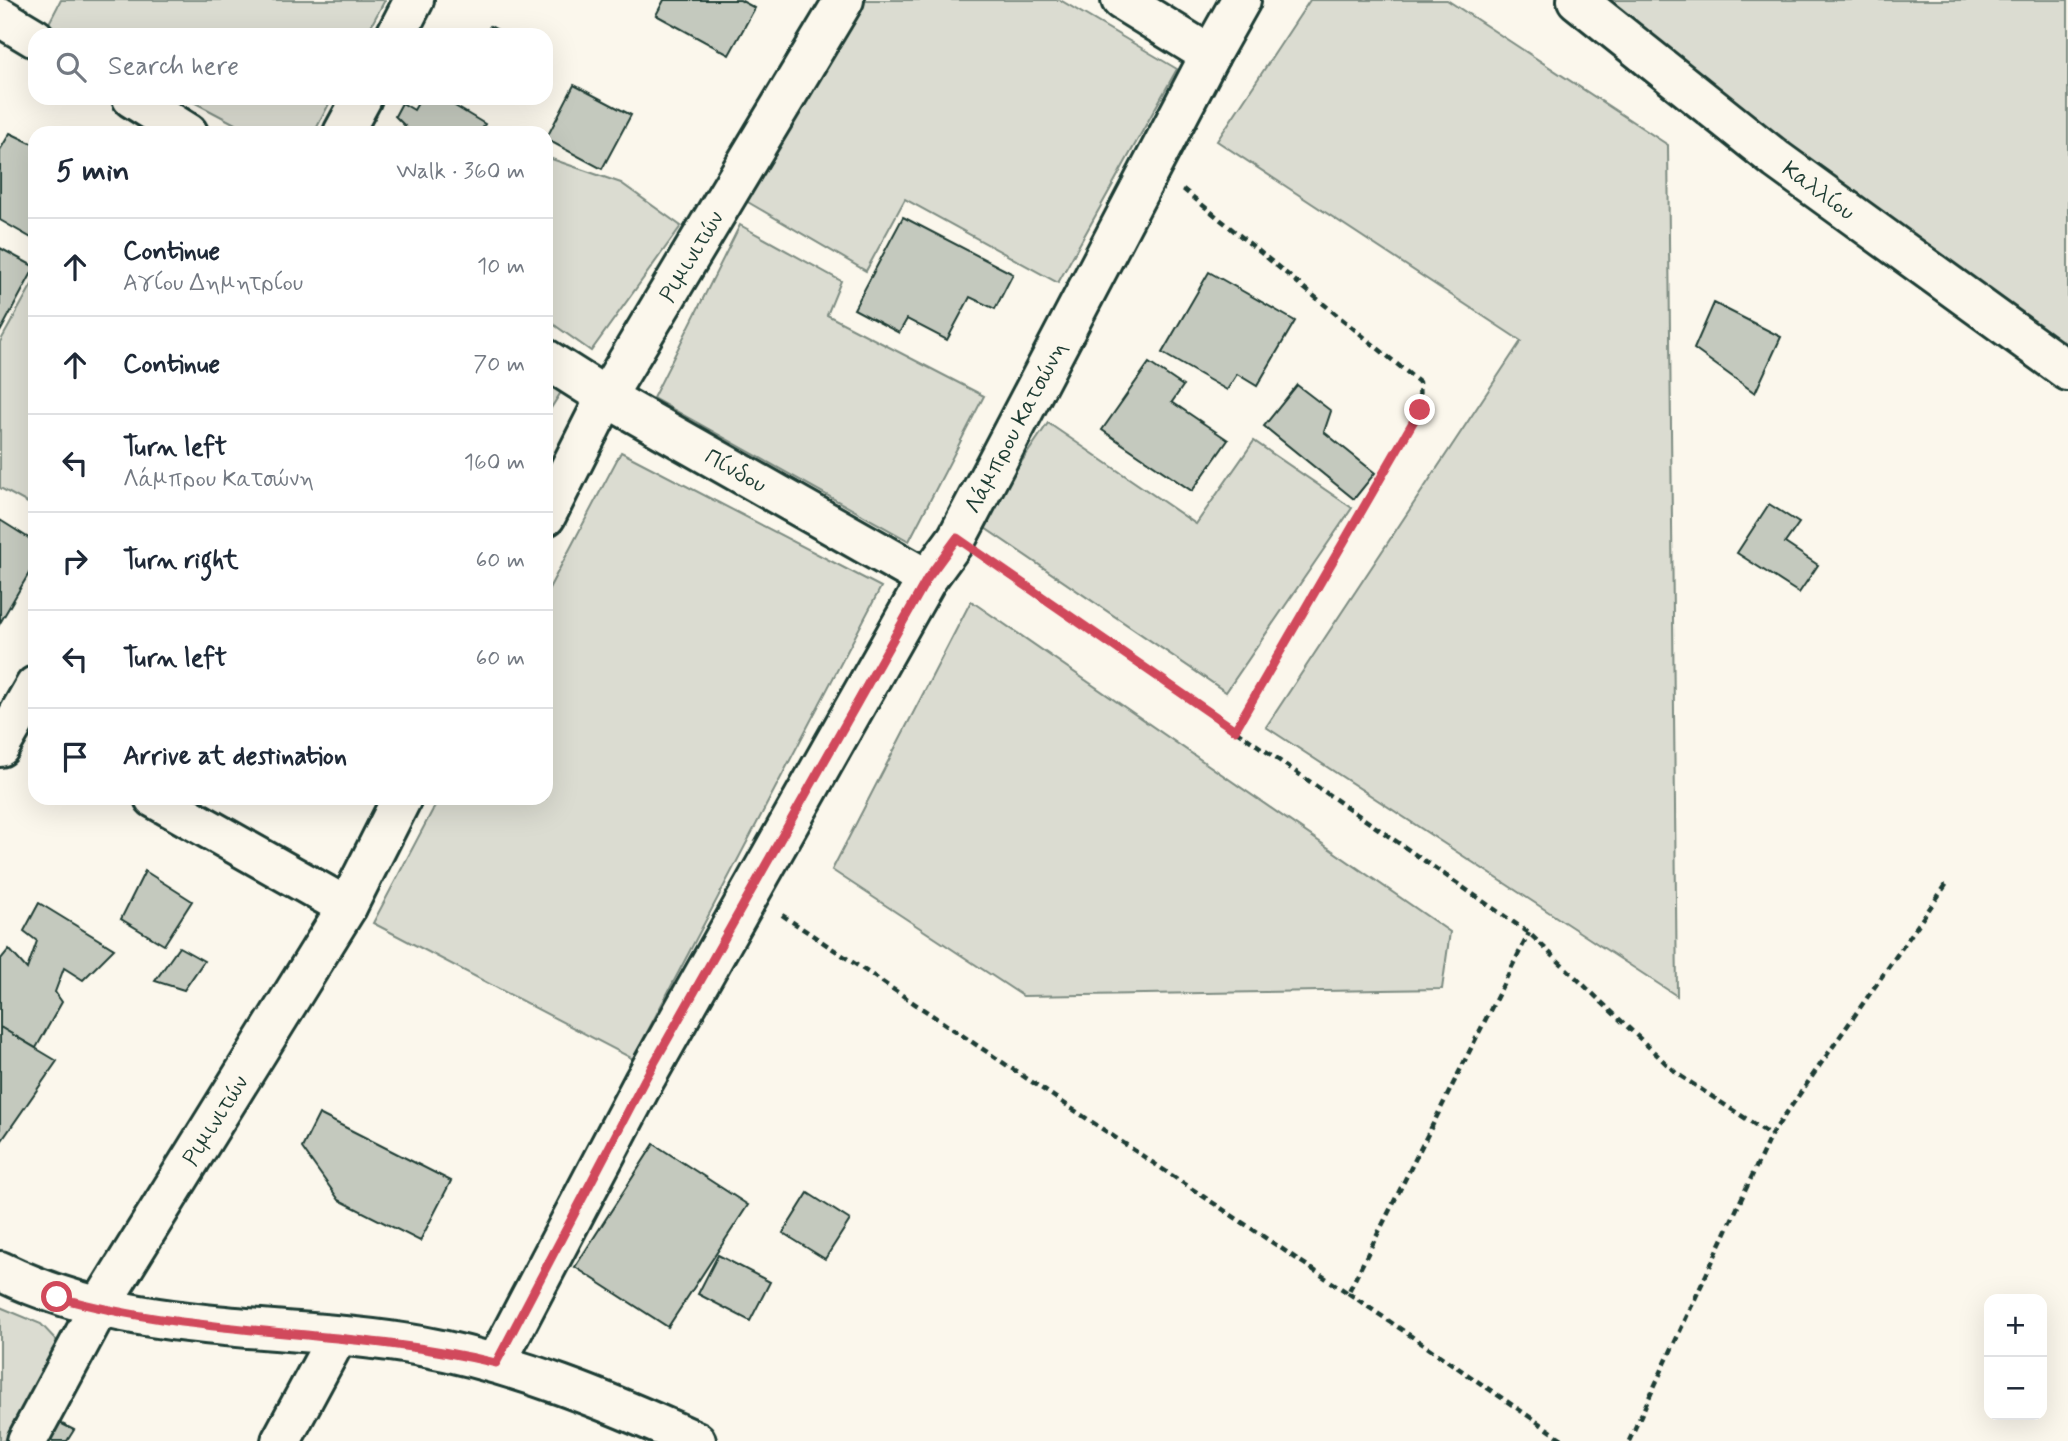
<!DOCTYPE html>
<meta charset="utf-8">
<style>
:root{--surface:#fff;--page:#f2f2f3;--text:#1f2937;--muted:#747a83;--line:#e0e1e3}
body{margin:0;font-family:Mynerve,sans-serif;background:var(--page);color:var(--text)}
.controls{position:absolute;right:21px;bottom:21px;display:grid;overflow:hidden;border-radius:14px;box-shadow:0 7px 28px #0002}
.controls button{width:63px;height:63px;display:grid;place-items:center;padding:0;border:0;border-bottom:2px solid var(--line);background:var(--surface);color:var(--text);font:35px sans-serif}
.stop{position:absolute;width:21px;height:21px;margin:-16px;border:5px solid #d1495b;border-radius:50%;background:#fff}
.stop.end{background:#d1495b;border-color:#fff;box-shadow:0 2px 7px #0008}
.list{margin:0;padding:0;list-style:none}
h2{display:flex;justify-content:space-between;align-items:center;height:91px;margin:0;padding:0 28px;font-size:30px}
h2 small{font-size:23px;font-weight:400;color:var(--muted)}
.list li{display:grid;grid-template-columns:46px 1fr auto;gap:21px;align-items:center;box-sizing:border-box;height:98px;padding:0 28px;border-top:2px solid var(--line)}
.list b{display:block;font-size:26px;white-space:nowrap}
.list p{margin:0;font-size:23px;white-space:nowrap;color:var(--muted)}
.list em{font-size:23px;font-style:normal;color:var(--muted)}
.icon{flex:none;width:38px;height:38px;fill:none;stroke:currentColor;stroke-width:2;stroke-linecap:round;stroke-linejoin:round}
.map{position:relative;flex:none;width:2068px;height:1441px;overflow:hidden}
.search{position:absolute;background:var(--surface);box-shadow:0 7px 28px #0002;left:28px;top:28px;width:525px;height:77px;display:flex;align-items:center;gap:18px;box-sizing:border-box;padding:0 24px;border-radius:21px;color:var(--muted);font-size:26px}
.panel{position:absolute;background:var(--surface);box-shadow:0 7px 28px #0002;left:28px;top:126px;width:525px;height:679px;border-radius:21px}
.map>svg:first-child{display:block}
.green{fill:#dbdcd1;stroke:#7d8c82;stroke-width:2}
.building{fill:#c4c9be;stroke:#1f3d34;stroke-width:2}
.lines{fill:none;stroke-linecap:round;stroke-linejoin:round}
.street-casing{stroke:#1f3d34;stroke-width:44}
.secondary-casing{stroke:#1f3d34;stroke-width:44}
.path{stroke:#1f3d34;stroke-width:4.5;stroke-dasharray:7 5;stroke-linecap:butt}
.street{stroke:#fbf7ec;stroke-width:38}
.secondary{stroke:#fbf7ec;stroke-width:38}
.route{stroke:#d1495b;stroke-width:9}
.labels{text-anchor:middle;stroke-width:7;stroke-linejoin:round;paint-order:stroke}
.street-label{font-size:23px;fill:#1f3d34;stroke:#fbf7ec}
</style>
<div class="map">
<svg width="2068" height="1441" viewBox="0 0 2068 1441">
<rect width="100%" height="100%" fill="#fbf7ec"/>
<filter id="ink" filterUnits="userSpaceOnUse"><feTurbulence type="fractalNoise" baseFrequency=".0143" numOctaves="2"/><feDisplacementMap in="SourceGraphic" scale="14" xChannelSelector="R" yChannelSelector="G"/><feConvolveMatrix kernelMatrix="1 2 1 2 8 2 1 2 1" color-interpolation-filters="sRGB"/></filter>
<g filter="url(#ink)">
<!-- green -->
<g class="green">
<path d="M 61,0 L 385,0 L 366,35 L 67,35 L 48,25 Z"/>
<path d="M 864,0 L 1060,0 L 1177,69 L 1058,283 L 905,199 L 866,271 L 746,201 Z"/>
<path d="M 1310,0 L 1447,0 L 1668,145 L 1677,996 L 1266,727 L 1521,341 L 1217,141 Z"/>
<path d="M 1596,0 L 2068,0 L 2068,356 Z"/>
<path d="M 186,98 L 332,98 L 314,133 L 252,133 Z"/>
<path d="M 546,157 L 621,183 L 681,226 L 591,351 L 546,319 Z"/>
<path d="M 740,225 L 841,281 L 827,315 L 984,396 L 909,541 L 653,398 Z"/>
<path d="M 35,279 L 35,507 L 0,488 L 0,342 Z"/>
<path d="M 546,378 L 563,389 L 546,416 Z"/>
<path d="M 1048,423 L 1196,524 L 1254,441 L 1352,508 L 1226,692 L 979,524 Z"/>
<path d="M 621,452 L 881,587 L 633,1059 L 373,923 L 439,798 L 546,798 L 546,594 Z"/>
<path d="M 971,601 L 1450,932 L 1442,989 L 1023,996 L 832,870 Z"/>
<path d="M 0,1307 L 41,1324 L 58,1342 L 5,1441 L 0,1441 Z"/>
</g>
<!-- building -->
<g class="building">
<path d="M 664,0 L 740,0 L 755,8 L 729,55 L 656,15 Z"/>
<path d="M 490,26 L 507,35 L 485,35 Z"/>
<path d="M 574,85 L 631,115 L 602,169 L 546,139 Z"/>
<path d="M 421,98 L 453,98 L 450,103 L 485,124 L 480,133 L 402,133 L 406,127 L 395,116 L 402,103 L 414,110 Z"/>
<path d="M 10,133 L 35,145 L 35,240 L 0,220 L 0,150 Z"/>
<path d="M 903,217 L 1013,274 L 995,309 L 970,297 L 947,340 L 907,319 L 899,333 L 854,309 Z"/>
<path d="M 0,248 L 35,267 L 0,332 Z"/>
<path d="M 1209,272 L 1295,321 L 1257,386 L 1237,374 L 1227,390 L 1162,353 Z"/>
<path d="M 1714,303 L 1781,337 L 1755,393 L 1694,349 Z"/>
<path d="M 1149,363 L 1183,386 L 1172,402 L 1228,440 L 1192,491 L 1102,430 Z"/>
<path d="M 1297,385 L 1331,411 L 1324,432 L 1375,473 L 1354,499 L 1264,426 Z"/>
<path d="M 1769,504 L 1799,523 L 1785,543 L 1818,565 L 1799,593 L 1737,553 Z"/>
<path d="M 0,520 L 35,542 L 35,563 L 0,623 Z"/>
<path d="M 145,871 L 192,901 L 164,945 L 121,919 Z"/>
<path d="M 39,903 L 114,949 L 83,980 L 64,968 L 55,992 L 62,1002 L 36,1048 L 0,1027 L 0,960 L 9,949 L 27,969 L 37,941 L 24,931 Z"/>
<path d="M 179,947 L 204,961 L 184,990 L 155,981 Z"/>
<path d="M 0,1027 L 57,1061 L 0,1143 Z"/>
<path d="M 319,1114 L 451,1181 L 420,1241 L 339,1200 L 302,1148 Z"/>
<path d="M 654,1144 L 748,1205 L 668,1327 L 575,1267 Z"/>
<path d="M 808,1193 L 850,1220 L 825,1259 L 783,1233 Z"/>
<path d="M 718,1255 L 770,1282 L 750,1321 L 698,1294 Z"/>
<path d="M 54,1420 L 74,1430 L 67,1441 L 37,1441 Z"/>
</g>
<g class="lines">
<!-- street casing -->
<g class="street-casing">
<g id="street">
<path d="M 1577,0 L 1777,160 L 2068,371"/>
<path d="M 0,17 L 35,38"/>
<path d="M 396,35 L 414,0"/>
<path d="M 1210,55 L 1241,0"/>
<path d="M 132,98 L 188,133"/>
<path d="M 343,133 L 362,98"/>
<path d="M 546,359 L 606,397 L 927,579"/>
<path d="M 546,516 L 606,397 L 844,0"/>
<path d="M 0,747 L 35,686"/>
<path d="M 154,798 L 347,907"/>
<path d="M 27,1441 L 98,1309 L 347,907 L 402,798"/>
<path d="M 281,1441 L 337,1337"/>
</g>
</g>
<!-- secondary casing -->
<g class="secondary-casing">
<g id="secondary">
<path d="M 0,1271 C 136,1338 277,1321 421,1346 C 518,1364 607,1401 696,1441"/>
<path d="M 496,1363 L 644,1081 L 927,579 L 957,538 L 1210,55 L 1121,0"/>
</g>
</g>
<!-- path -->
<g class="path">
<path d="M 1183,189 L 1419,382 L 1420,410 L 1235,730"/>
<path d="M 989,560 L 1529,933 L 1676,1073 L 1771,1135"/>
<path d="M 782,915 L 1348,1293 L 1529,933"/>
<path d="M 1348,1293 L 1565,1441"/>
<path d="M 1629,1441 L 1771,1135 L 1948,882"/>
</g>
<!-- street -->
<use href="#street" class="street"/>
<!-- secondary -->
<use href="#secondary" class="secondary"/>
</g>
</g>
<g class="lines" filter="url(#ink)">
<!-- route -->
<path class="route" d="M 57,1297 C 200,1338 351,1328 496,1363 L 644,1081 L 927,579 L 957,538 L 1235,730 L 1420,410"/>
</g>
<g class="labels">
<!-- street labels -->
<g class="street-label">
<text transform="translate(1819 190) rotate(36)" y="8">Καλλίου</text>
<text transform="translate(691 256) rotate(-59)" y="8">Ριμινιτών</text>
<text transform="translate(1015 427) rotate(-62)" y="8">Λάμπρου Κατσώνη</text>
<text transform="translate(736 470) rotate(29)" y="8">Πίνδου</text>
<text transform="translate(215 1120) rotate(-58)" y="8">Ριμινιτών</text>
</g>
</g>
</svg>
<div class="controls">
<button>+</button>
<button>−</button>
</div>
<div class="stop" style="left:57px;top:1297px"></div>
<div class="stop end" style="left:1420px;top:410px"></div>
<div class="search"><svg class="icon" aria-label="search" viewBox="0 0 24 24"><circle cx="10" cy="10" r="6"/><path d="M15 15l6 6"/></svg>Search here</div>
<section class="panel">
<h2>5 min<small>Walk · 360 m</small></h2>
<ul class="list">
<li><svg class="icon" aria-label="ahead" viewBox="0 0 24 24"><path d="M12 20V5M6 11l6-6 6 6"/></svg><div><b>Continue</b><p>Αγίου Δημητρίου</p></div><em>10 m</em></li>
<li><svg class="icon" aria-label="ahead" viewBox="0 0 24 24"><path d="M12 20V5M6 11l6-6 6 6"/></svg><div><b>Continue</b></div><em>70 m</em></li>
<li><svg class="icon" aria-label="left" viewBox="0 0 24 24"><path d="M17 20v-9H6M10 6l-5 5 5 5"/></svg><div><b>Turn left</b><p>Λάμπρου Κατσώνη</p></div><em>160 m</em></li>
<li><svg class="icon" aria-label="right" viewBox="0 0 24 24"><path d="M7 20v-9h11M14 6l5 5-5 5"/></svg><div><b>Turn right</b></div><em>60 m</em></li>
<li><svg class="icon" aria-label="left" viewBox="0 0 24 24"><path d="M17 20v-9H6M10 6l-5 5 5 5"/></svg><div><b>Turn left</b></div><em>60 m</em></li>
<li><svg class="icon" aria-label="arrive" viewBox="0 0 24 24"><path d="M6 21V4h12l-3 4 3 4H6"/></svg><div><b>Arrive at destination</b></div></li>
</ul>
</section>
</div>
